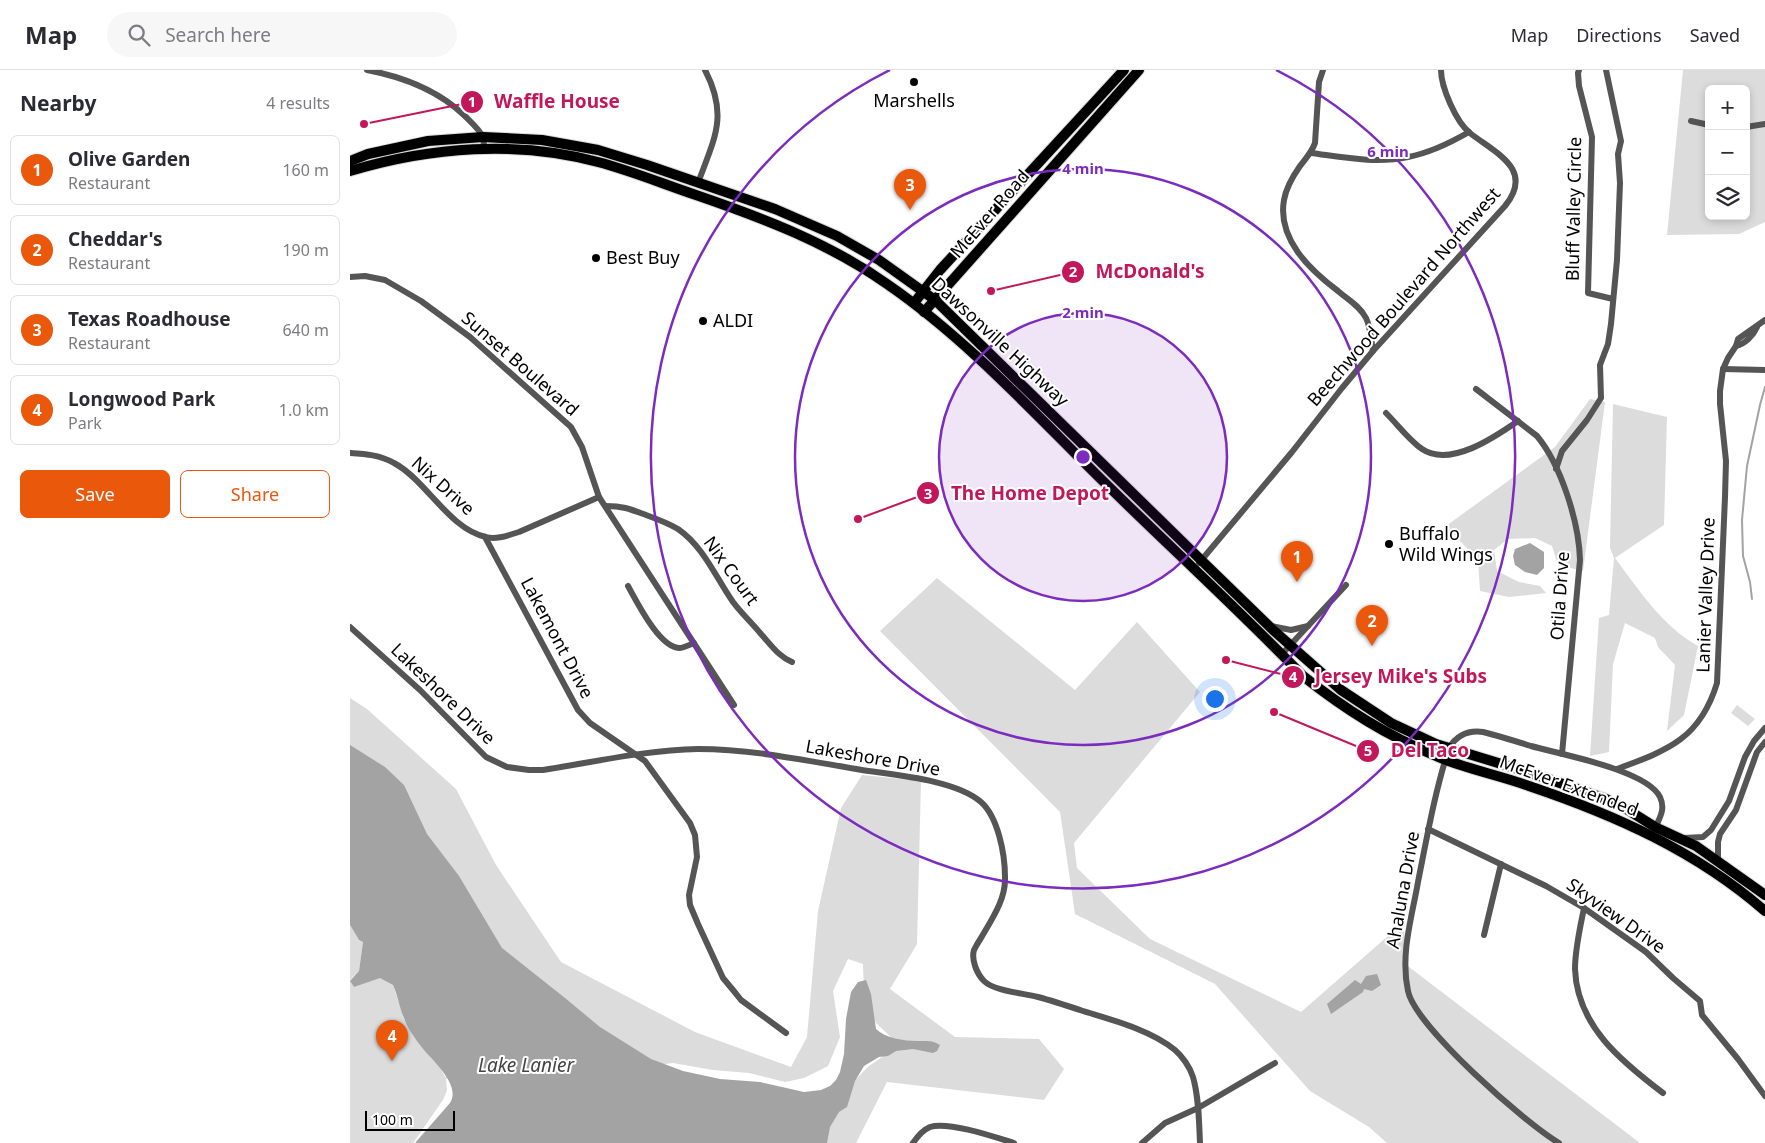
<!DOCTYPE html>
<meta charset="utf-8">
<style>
:root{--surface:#fff;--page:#f7f7f7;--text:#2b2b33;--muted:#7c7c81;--line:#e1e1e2;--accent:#ea580c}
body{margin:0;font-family:"Noto Sans",sans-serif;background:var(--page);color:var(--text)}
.controls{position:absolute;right:15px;top:15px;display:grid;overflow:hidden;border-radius:8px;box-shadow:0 2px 8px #0003}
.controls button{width:45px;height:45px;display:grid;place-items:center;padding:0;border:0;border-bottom:1px solid var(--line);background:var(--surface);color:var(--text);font:25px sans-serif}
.scale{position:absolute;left:15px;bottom:12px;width:90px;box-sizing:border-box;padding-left:5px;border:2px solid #000;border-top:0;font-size:14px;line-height:18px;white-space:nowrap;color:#000;-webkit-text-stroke:4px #fff;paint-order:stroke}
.you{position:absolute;left:864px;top:628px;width:18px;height:18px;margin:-12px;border:4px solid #fff;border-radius:50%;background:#1a73e8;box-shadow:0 0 0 8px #1a73e833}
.badge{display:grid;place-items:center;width:32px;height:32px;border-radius:50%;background:var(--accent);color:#fff;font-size:16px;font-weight:700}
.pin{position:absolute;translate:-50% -41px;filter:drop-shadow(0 1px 2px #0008)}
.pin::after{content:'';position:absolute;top:26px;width:18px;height:15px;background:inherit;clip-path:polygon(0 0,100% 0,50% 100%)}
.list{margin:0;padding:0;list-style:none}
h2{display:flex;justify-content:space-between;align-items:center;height:65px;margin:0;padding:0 20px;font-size:21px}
h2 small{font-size:16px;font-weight:400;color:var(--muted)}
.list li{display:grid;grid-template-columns:32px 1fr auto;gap:15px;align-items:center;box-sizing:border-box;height:70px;margin:0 10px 10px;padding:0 10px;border:1px solid var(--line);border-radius:8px}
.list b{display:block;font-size:19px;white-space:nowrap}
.list p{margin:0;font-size:16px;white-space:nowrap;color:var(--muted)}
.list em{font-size:16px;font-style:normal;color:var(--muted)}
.actions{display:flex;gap:10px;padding:15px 20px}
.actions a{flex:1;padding:11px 0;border:1px solid var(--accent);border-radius:8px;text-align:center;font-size:18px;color:var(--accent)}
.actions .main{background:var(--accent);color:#fff}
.icon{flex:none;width:28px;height:28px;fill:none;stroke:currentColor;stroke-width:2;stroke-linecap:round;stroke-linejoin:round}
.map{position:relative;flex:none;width:1415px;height:1073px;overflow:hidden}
header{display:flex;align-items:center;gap:30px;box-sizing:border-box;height:70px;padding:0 25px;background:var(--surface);border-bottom:1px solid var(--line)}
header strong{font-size:24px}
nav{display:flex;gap:28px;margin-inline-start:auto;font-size:18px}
.search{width:350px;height:45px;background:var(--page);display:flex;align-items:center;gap:12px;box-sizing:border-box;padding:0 18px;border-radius:28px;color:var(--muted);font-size:19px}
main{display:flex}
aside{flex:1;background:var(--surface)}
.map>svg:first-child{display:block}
.green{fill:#dcdcdc;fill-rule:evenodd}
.water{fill:#a3a3a3}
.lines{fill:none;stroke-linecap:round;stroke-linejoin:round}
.stream{stroke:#a3a3a3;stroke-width:2}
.primary-casing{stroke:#dbdbdb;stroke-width:12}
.minor{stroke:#555;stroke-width:6}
.primary{stroke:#000;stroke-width:10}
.ring{fill:none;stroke:#7b2cbf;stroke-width:2.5}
.poi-dot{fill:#000;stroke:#fff;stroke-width:2}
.labels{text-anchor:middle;stroke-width:4;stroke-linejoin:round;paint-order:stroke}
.poi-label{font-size:18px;fill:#000;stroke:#fff;text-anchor:start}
.street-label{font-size:18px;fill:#000;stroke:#fff}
.water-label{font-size:19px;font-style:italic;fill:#444;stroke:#fff}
.centre{fill:#7b2cbf;stroke:#fff;stroke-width:2.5}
.ring-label{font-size:15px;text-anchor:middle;font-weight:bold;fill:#7b2cbf;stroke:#fff;stroke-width:4;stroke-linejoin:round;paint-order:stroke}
.leader{fill:none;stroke:#c2185b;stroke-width:2}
.callout-dot{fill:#c2185b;stroke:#fff;stroke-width:2}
.mark-label{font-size:15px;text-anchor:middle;font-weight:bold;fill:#fff}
.callout-label{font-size:19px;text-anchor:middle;font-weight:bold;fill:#c2185b;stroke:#fff;stroke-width:4;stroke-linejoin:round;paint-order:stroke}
</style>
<header>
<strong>Map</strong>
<div class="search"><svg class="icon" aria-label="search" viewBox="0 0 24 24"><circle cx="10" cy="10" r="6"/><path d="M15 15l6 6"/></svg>Search here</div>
<nav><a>Map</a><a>Directions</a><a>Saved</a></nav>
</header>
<main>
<aside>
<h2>Nearby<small>4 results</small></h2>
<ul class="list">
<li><span class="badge">1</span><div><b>Olive Garden</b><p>Restaurant</p></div><em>160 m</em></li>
<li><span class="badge">2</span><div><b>Cheddar's</b><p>Restaurant</p></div><em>190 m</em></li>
<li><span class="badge">3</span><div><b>Texas Roadhouse</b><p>Restaurant</p></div><em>640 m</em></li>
<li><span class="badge">4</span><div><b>Longwood Park</b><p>Park</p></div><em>1.0 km</em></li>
</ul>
<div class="actions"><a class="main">Save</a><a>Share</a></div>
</aside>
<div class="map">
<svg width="1415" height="1073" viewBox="0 0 1415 1073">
<rect width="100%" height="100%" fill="#fff"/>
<!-- green -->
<g class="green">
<path d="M 1333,0 L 1415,0 L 1415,152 L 1389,164 L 1317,165 ZM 1359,19 L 1396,19 L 1396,146 L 1359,146 Z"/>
<path d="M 1240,329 L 1255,332 L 1233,501 L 1208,495 L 1202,476 L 1185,468 L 1158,469 L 1144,480 L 1147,501 L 1169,512 L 1190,516 L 1196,523 L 1159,527 L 1130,521 L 1128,490 L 1096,456 L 1205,377 Z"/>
<path d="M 1263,334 L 1317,347 L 1314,455 L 1265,488 C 1289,520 1312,556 1348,576 L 1334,645 L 1317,661 L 1325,595 L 1308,577 L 1305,568 L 1275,553 L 1263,594 L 1259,682 L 1240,686 L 1249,548 L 1259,545 L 1264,488 L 1260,478 Z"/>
<path d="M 587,508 L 725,620 L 787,552 L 850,622 L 724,773 L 727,798 L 800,869 L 951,942 L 1054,852 L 1055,894 L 1290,1073 L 1037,1073 L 1019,1057 L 960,1021 L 865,914 L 725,844 L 710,742 L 530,561 Z"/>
<path d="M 0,628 L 17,639 L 106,719 L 146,795 L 211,892 L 345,962 L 441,997 L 457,967 L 468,841 L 491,738 L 512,705 L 571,711 L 567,874 L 540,919 L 605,967 L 689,969 L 714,999 L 694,1030 L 537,1012 L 506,1073 L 475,1073 L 469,1053 L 501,1014 L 519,996 L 542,980 L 545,971 L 526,953 L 514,926 L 513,894 L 498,889 L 483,921 L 490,967 L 478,996 L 454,1008 L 435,1012 L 399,1003 L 363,1000 L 323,993 L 290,997 L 179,914 L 128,856 L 0,681 Z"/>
<path d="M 1387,635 L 1405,649 L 1398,656 L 1381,643 Z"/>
<path d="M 0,855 L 9,870 L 13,872 L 9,901 L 0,910 Z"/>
<path d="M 30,907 L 43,915 L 54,949 L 71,976 L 91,999 L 95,1007 L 111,999 L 112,1001 L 96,1009 L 97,1020 L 93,1030 L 63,1073 L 0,1073 L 0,911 L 4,917 Z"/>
</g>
<!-- water -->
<g class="water">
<path d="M 1180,473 L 1194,482 L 1194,498 L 1187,505 L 1175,502 L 1165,495 L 1163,486 L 1165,479 Z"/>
<path d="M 0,675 L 35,697 L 54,715 L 77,764 L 109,806 L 152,878 L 215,928 L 250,957 L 301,989 L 333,1001 L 370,1009 L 410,1012 L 454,1022 L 471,1020 L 480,1016 L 486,1010 L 490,1002 L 494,984 L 496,949 L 501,922 L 508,912 L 516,910 L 521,924 L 526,959 C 535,968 554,971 567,971 C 576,971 583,970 590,975 L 587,981 L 583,983 L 563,979 L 546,981 L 538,986 L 529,987 L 514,996 L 505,1011 L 497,1037 L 489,1042 L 480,1057 L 477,1073 L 65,1073 L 100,1033 C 112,1014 80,989 70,975 C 64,967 57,957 54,948 C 49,937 48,926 43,915 L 30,908 L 4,917 L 0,911 L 9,901 L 13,872 L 9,870 L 0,855 Z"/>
<path d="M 1027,904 L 1031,915 L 1022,921 L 1014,919 L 1013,922 L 981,944 L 977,934 L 1005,910 L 1011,914 L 1016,906 Z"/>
</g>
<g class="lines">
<!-- stream -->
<path class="stream" d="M 1402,529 L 1400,512 L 1393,486 L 1392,450 L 1397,396 L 1410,335 L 1415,317"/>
<!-- primary casing -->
<g class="primary-casing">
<g id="primary">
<path d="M 0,91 L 18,84 L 78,71 L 133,67 L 192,70 L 248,80 L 297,95 L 425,139 L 487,166 L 529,190 L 585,230 L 852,491 L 923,560 L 991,620 L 1041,653 L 1086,674 L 1181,703 L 1256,729 L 1278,740 L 1305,757 L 1346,776 L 1415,825"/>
<path d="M 0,101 C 80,77 167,70 248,92 C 282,101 313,114 346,125 C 413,148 479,173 537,214 C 617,269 684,343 753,411 C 819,476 888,539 953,606 C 996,640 1036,665 1086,686 C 1116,699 1149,705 1179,716 C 1265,745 1346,781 1415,841"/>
<path d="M 564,233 L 590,200 L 774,0"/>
<path d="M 574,242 L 789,0"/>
</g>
</g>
<!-- minor -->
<g class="minor">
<path d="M 17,0 C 54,7 89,21 115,46 C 121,52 130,60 133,67 C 134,71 134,76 134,79"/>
<path d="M 973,0 L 969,12 L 965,73 C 962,82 956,88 950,96 C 943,106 936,118 934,130 C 927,169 960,200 988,221 C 997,229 1010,236 1016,248 C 1021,258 1021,270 1023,281"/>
<path d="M 1229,0 L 1228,3 L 1229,16 L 1242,67 L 1238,223 L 1263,229"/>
<path d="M 1341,51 L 1359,55"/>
<path d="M 1396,57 L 1415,54"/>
<path d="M 961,83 C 992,87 1026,94 1058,87 C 1079,83 1100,73 1119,62"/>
<path d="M 348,113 C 364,69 379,46 355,0"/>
<path d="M 0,207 L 15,206 L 35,210 L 71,231 L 120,267 L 221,357 L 232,377 L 249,427 L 384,635"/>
<path d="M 1407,257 C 1403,266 1395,274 1386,276 L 1388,269 L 1415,250"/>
<path d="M 1373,299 L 1415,300"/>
<path d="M 1126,319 L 1187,366 C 1211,395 1229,452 1230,490 L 1212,684"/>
<path d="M 1036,343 C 1048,355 1059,370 1072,379 C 1100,398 1145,367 1168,351"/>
<path d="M 0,383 C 16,384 30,385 44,393 C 76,410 99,459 136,467 C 146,470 159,465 169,462 L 249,427"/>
<path d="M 1206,399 L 1212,381 L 1237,350 L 1251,328 L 1250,295 L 1258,274 L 1261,254 L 1267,190 L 1270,113 L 1268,84 L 1271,71 L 1256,0"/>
<path d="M 256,436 C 273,436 280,439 296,445 C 307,449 318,453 328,459 C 354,477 366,508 383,532 C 392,544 402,553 411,564 C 421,575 428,586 442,592"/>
<path d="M 135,467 L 228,640 L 240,653 L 295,691 L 340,753 L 345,765 L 347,787 L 339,825 L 340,835 L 348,854 L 373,908 L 383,920 L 391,930 L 436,963"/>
<path d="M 849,493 L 942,382 L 992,318 L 1023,281 L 1155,136 C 1185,99 1145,83 1120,63 C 1106,52 1091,17 1091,0"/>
<path d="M 278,516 C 287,532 309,577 329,578 C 334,578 339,575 344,573"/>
<path d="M 921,556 L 941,560 L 958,556"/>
<path d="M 0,557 L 70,620 L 136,687 L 157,697 L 179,700 L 193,700 C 244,692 296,680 348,679 C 403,679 458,691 512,700 C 545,705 606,710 631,732 C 648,747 655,784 655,807 C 656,829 642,849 631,868 C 629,871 626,876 624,880 C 621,890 627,904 634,911 C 644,921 673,923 688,927 C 703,931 718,936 733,941 C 762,950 801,960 825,980 C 832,986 840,997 843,1007 C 849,1028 849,1052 850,1073"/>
<path d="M 932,584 L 996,515"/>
<path d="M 1267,699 C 1318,680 1350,669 1367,613 L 1375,427 L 1376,391 L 1370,334 L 1370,321 L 1373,299 L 1378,288 L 1386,276"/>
<path d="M 1078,759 L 1196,816 L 1234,838 L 1296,882 L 1323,908 L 1350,931 L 1352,945 L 1388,989 L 1415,1026"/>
<path d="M 1334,768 L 1353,767 L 1361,760 L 1379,731 L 1395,687 L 1404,671 L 1415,658"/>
<path d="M 1368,790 L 1368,772 L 1370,764 L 1386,740 L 1407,682 L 1415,672"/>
<path d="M 1234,838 C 1230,858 1225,879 1225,899 C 1227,956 1272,992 1313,1023"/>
<path d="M 1134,865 L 1151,794"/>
<path d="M 563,1073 C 567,1067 573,1060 580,1057 C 598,1051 645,1067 664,1073"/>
<path d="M 792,1073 L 815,1053 L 848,1038 L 925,993"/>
<path d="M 1209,1073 C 1176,1054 1065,956 1058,921 C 1050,884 1062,847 1068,812 C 1077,767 1085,721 1099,678 C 1107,665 1118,660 1133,662 C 1149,666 1165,671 1181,676 C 1209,684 1297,700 1310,727 C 1316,740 1309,748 1305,759"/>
</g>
<!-- primary -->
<use href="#primary" class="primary"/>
</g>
<!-- distance rings -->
<circle cx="733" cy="387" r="144" fill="#7b2cbf" fill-opacity=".12"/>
<g class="ring">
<circle cx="733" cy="387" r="144"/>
<circle cx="733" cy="387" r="288"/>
<path d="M926 0A432 432 0 1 1 540 0"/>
</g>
<!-- markers -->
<g class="poi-dot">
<circle cx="564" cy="12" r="5"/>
<circle cx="246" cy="188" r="5"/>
<circle cx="353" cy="251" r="5"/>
<circle cx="1039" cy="474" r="5"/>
</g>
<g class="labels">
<!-- poi labels -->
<g class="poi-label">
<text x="564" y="37" text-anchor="middle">Marshells</text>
<text x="256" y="194">Best Buy</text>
<text x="363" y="257">ALDI</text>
<text x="1049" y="470">Buffalo<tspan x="1049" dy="21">Wild Wings</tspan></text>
</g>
<!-- street labels -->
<g class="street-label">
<text transform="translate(1224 139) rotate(-89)" y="6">Bluff Valley Circle</text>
<text transform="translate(640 144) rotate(-49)" y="6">McEver Road</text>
<text transform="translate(1054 227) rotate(-49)" y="6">Beechwood Boulevard Northwest</text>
<text transform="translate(650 272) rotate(43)" y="6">Dawsonville Highway</text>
<text transform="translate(170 294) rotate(41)" y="6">Sunset Boulevard</text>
<text transform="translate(93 416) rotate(42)" y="6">Nix Drive</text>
<text transform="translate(381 501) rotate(54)" y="6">Nix Court</text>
<text transform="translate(1356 525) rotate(-88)" y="6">Lanier Valley Drive</text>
<text transform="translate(1210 526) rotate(-86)" y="6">Otila Drive</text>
<text transform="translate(207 568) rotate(62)" y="6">Lakemont Drive</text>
<text transform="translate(93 624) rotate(44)" y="6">Lakeshore Drive</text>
<text transform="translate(523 688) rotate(10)" y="6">Lakeshore Drive</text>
<text transform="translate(1219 716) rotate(20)" y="6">McEver Extended</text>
<text transform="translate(1053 820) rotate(-80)" y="6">Ahaluna Drive</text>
<text transform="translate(1266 846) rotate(35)" y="6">Skyview Drive</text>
</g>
<!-- water labels -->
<g class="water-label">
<text x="176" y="1002">Lake Lanier</text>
</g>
</g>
<circle cx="733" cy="387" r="8" class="centre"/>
<g class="ring-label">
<text x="1038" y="87">6 min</text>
<text x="733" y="104">4 min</text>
<text x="733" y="248">2 min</text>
</g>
<!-- callouts -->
<path class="leader" d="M14 54L122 32M641 221L723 202M508 449L578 423M876 590L943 607M924 642L1018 681"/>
<g class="callout-dot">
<circle cx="14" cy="54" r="5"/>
<circle cx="641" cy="221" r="5"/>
<circle cx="508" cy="449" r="5"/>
<circle cx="876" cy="590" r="5"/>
<circle cx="924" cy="642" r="5"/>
<circle cx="122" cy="32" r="12"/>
<circle cx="723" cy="202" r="12"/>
<circle cx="578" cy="423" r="12"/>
<circle cx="943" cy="607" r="12"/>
<circle cx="1018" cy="681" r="12"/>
</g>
<g class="mark-label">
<text x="122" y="37">1</text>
<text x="723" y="207">2</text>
<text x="578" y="429">3</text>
<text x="943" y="612">4</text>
<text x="1018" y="686">5</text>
</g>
<g class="callout-label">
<text x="207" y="38">Waffle House</text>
<text x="800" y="208">McDonald's</text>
<text x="680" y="430">The Home Depot</text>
<text x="1051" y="613">Jersey Mike's Subs</text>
<text x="1080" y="687">Del Taco</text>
</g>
</svg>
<div class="controls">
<button>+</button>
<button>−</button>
<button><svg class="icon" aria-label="layers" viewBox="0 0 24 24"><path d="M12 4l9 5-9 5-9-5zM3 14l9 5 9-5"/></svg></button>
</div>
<div class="scale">100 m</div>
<div class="you"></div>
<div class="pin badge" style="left:947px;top:512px">1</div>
<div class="pin badge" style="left:1022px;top:576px">2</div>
<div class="pin badge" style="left:560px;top:140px">3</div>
<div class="pin badge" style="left:42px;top:991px">4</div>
</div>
</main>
